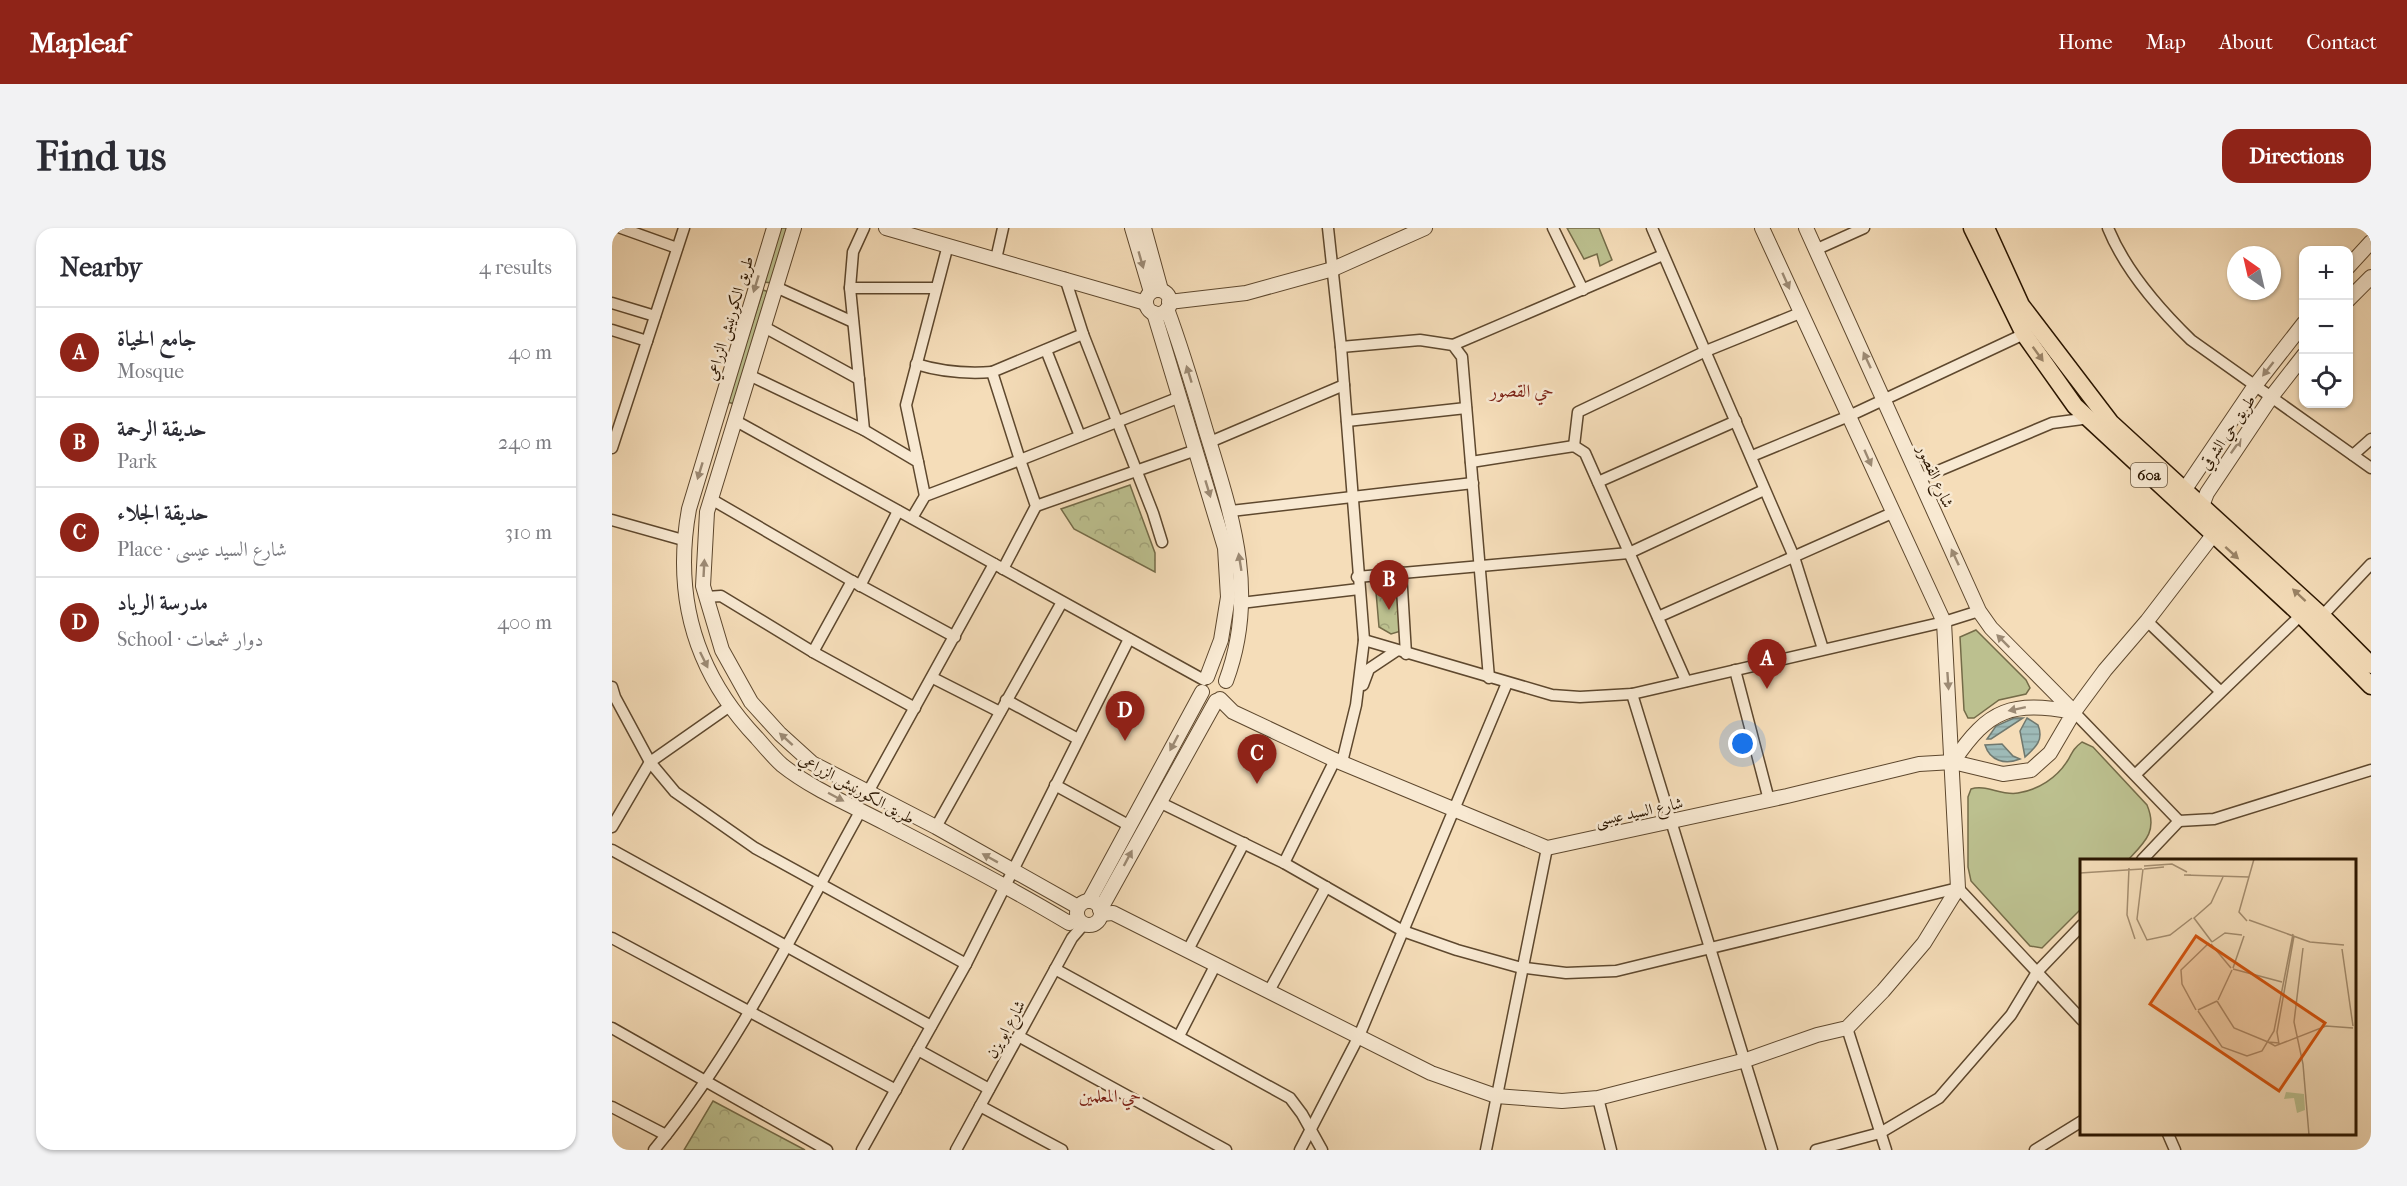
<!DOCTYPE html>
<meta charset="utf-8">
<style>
:root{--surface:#fff;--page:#f2f2f3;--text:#2b2b33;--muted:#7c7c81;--line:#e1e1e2;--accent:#8f2418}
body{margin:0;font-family:"IM FELL French Canon",Amiri,serif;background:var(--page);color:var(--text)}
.controls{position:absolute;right:18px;top:18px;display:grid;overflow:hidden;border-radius:12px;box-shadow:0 2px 4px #0004}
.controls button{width:54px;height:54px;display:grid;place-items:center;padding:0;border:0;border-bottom:2px solid var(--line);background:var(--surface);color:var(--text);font:30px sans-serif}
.compass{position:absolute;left:1615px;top:18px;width:54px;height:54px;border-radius:50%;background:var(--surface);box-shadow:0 2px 4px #0004;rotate:326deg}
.you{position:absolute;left:1131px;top:516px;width:21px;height:21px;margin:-15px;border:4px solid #fff;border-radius:50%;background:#1a73e8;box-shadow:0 0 0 9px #1a73e833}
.badge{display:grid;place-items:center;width:39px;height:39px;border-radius:50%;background:var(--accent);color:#fff;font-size:20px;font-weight:700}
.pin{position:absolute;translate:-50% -50px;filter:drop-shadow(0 2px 3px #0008)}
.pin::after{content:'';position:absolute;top:32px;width:21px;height:18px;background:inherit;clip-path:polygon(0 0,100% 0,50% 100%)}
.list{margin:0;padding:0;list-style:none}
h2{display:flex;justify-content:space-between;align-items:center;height:78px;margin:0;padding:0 24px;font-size:26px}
h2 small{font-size:20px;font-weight:400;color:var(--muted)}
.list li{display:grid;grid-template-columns:39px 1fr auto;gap:18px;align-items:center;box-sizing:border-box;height:90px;padding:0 24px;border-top:2px solid var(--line)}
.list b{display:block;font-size:22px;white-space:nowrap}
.list p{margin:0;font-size:20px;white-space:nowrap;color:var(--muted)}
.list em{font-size:20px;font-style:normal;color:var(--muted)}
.icon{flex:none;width:33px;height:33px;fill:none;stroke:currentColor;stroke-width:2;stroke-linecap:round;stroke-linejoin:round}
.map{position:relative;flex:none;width:1759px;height:922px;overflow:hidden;border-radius:18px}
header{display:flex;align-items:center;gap:36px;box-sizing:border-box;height:84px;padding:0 30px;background:var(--accent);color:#fff}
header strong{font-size:28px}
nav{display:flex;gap:33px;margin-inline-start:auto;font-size:21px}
.intro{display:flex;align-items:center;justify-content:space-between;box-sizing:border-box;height:144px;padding:0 36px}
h1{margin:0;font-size:42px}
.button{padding:15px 27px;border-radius:18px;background:var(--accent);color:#fff;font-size:21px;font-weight:700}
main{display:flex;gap:36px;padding:0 36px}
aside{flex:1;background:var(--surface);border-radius:18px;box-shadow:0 2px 4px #0004}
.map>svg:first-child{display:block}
.green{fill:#bcc08f;stroke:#746b48;stroke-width:1.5}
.park{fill:url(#park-crowns);stroke:#746b48;stroke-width:1.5}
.water{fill:url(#water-rules);stroke:#70786e;stroke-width:1.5}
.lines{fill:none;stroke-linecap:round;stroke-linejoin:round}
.minor-casing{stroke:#5e482e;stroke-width:13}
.tertiary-casing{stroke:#5e482e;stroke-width:16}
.primary-casing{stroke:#2b1600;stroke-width:19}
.minor{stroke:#f8e9d2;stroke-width:10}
.tertiary{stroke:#f8e9d2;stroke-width:14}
.primary{stroke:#f5ddb9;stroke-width:16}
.oneway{fill:#9c8a74}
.oneway2{fill:#9a8366}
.labels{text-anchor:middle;stroke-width:5;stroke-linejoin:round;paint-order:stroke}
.shield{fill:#f8e9d2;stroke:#68553f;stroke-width:1.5}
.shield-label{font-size:15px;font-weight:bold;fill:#2b1600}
.street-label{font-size:16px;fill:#2b1600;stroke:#f8e9d2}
.neighbourhood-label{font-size:18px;fill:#7a1f14;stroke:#f8e9d2}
.inset-road{fill:none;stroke:#a48d6f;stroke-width:1.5}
.view{fill:#d5520b;fill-opacity:0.15;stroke:#d5520b;stroke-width:3}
.inset-edge{fill:none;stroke:#2b1600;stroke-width:3}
</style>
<header>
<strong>Mapleaf</strong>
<nav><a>Home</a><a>Map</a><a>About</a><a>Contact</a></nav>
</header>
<div class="intro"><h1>Find us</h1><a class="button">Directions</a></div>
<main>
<aside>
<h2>Nearby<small>4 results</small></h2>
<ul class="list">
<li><span class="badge">A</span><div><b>جامع الحياة</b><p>Mosque</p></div><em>40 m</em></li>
<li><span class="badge">B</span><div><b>حديقة الرحمة</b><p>Park</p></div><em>240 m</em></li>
<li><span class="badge">C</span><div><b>حديقة الجلاء</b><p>Place · شارع السيد عيسى</p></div><em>310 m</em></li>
<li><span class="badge">D</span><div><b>مدرسة الرياد</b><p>School · دوار شمعات</p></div><em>400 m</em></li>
</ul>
</aside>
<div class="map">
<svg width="1759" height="922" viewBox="0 0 1759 922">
<defs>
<pattern id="park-crowns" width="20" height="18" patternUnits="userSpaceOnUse" patternTransform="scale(1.5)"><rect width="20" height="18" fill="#bcc08f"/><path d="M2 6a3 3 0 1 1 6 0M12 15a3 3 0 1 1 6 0" fill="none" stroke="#a2a47a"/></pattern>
<pattern id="water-rules" width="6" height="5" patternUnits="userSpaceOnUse" patternTransform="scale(1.5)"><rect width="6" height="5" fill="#9ebab7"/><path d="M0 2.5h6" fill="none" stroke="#889f9c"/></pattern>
</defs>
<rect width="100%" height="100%" fill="#f5ddb9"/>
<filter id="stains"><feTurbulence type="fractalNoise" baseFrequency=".00333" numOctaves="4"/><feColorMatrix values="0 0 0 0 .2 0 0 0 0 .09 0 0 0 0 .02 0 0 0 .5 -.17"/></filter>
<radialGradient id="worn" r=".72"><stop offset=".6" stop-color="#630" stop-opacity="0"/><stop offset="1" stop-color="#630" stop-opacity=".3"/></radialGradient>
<!-- green -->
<g class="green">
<path d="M 169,0 L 177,0 L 160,55 L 152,54 Z"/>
<path d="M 955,0 L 987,0 L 1000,32 L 988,38 L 985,26 L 972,31 Z"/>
<path d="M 151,62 L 157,64 L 123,176 L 115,174 Z"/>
<path d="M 1364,402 L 1414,452 L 1418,460 L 1414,466 L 1387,472 L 1362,490 L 1356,490 L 1352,482 L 1348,409 Z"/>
<path d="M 1470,514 L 1481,519 L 1535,577 C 1546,603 1533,614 1516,632 L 1470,632 L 1469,681 L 1430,720 L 1418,718 L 1359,653 L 1356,639 L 1356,569 L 1359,561 C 1374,556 1389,568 1406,565 C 1426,562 1445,550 1456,532 C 1461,523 1462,520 1470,514 Z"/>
</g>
<!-- park -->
<g class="park">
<path d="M 518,257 L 543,325 L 543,344 L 462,301 L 449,281 Z"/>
<path d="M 788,349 L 789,403 L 779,406 L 767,399 L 763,352 Z"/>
<path d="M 101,873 L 193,922 L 72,922 Z"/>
</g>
<!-- water -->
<g class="water">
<path d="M 1402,490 L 1411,490 L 1379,511 L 1375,511 L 1384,498 Z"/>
<path d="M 1415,490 L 1426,497 C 1432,512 1424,519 1413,529 L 1408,503 Z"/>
<path d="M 1390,516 L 1401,528 L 1408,531 C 1393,537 1378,533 1373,517 Z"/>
</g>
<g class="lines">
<!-- minor casing -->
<g class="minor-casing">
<g id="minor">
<path d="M 9,0 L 65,20"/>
<path d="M 716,0 L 729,119 L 752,412 L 744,477 L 730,534"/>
<path d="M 941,0 L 971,62"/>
<path d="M 1040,0 L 1182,329 L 1211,421"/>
<path d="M 1496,0 C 1513,42 1547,81 1579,112 L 1759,240"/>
<path d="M 1203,22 L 1252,0"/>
<path d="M 384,31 L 391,0"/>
<path d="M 166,60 L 241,94"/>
<path d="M 238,60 L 324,60"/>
<path d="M 0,75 L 43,88"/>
<path d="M 154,100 L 247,151"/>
<path d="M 0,102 L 35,113"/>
<path d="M 471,106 L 541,285 L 550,314"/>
<path d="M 841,117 L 1051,27"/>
<path d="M 729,119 L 808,112 L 841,117 L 850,129 L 877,450"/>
<path d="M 434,122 L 468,208"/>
<path d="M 304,136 C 330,144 353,146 380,144"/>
<path d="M 139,148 L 252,202 L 306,234 L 313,268"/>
<path d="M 124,193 L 592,452"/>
<path d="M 735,193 L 854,180"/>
<path d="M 252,202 L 238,60 L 241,24 L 252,0"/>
<path d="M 598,214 L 732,157"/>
<path d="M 962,218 L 966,184 L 1094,123 L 1188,85"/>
<path d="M 0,220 L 72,0"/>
<path d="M 1741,227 L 1759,211"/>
<path d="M 1140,228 L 1237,188 L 1412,106"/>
<path d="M 306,234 L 294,177 L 336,17"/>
<path d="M 859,234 L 962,218 L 973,225 L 1074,453"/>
<path d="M 1307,251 L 1440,195 L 1478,190"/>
<path d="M 986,254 L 1124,193"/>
<path d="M 99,271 L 240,353 L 343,409"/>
<path d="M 424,278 L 584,222"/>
<path d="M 619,283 L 861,255"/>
<path d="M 300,290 L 313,268 L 408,232 L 380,144 L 471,106 L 453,50"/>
<path d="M 0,292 L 71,312"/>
<path d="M 391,341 L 424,278 L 408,232 L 568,169"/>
<path d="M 789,344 L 794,426"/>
<path d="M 745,349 L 1017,325 L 1152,262"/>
<path d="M 248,358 L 286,283"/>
<path d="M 94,369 L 109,368 L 201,424 L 303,480"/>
<path d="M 629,375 L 747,361"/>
<path d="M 1710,388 L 1759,336"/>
<path d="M 1046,389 L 1280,285"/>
<path d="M 1535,393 L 1608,463"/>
<path d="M 752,412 L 940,467 L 968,469 L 1020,466 L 1332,394 L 1367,383"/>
<path d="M 201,424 L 240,353"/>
<path d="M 1123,442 L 1157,572"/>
<path d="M 321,450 L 388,484"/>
<path d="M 751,457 L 757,441 L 784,423"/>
<path d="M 0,459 L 3,469 L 38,534 L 63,564 L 143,620 L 354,736"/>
<path d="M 1020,466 L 1160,922"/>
<path d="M 394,472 L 466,511"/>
<path d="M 1462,484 L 1567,593 L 1602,591 L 1759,542"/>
<path d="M 1524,546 L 1689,387"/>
<path d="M 443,557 L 518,598"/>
<path d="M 256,564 L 382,336"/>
<path d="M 547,574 L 672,635 L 791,703 L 845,722 L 906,739 L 954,745 L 1004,743 L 1346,660 L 1470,792"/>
<path d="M 0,599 L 38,534 L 118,478"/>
<path d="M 324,599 L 450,374"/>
<path d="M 0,622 L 319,798"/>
<path d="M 1530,632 L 1567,593"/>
<path d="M 672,635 L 723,532"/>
<path d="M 0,710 L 284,862"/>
<path d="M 576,722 L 632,615"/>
<path d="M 443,741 L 678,870 L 690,886 L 710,922"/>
<path d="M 657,763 L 714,659"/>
<path d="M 0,800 L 215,922"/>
<path d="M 1235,800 L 1274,922"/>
<path d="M 406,808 L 614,922"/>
<path d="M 567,808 L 604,736"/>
<path d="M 306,822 L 377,861"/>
<path d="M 986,870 L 999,922"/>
<path d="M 368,878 L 450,922"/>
<path d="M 0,879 L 54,907"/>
<path d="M 1556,906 L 1563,922"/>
<path d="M 42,922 C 126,820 185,697 249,582"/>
<path d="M 250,922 L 354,736 L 517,411"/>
<path d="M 344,922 L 460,710 L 472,696"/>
<path d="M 688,922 L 747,808 L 895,455"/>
<path d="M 874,922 L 935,620"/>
<path d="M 1204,922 L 1268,905 L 1327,870 L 1399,787 L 1425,744 L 1470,697"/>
<path d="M 1423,922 L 1470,893"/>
</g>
</g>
<!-- tertiary casing -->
<g class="tertiary-casing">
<g id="tertiary">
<path d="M 162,0 L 77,281 C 61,369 83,445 145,510 C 153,519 161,529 170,537 C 200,561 239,577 273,595 C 335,627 397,659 457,695 L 466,691"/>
<path d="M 182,0 L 95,284 L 91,358 L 110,422 L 139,474 L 168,506 L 200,535 L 324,599 L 466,679"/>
<path d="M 274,0 L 534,75"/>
<path d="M 520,0 L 539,64"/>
<path d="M 532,0 L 549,62"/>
<path d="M 1194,0 L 1367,383 L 1379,400 L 1462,484"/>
<path d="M 1736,39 L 1759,14"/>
<circle cx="546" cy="74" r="12"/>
<path d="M 1736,72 L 1759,49"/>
<path d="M 557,74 L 634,65 L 721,41 L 813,0"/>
<path d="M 555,81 C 570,121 582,162 594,203 C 620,288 647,365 614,453"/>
<path d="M 542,85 L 613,320 L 616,369 L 609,412 L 595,449"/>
<path d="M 1573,270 L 1573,261 L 1642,159 L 1692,95"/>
<path d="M 608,471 L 621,484 L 723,532 L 935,620 L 1175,568 L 1307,536 L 1341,534"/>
<path d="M 1462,484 C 1400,473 1377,480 1341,534 L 1391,546 L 1419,542 L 1438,525 L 1462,484 L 1493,442 L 1535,393 L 1601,307 L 1590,278 L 1595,265 L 1660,168 L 1692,127"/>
<circle cx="477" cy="685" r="12"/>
<path d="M 477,673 L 590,464"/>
<path d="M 488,682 L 604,473"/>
<path d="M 489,686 L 501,685 L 819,845 L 884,868 L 950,873 L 986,870 L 1134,832 L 1205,807 L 1235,800 L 1271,763 L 1312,715 L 1346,660 L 1332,394 L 1150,0"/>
</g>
</g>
<!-- primary casing -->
<g class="primary-casing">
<g id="primary">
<path d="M 1360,0 L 1412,106 L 1463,178 L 1689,387 L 1759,458"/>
<path d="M 1374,0 L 1409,77 L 1499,195 L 1710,388 L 1759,437"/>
</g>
</g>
<!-- minor -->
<use href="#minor" class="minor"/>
<!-- tertiary -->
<use href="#tertiary" class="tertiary"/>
<!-- primary -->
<use href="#primary" class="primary"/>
</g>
<!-- one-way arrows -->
<defs><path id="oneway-solid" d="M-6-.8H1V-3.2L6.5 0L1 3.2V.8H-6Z" transform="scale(1.5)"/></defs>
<g class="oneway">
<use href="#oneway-solid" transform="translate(529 32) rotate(74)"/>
<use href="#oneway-solid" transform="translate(1174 53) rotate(66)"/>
<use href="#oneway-solid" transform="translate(144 56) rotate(107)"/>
<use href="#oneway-solid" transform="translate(1255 132) rotate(-115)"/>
<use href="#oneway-solid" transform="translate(1656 141) rotate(128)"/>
<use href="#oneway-solid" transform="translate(577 146) rotate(-107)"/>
<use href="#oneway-solid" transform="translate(1624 218) rotate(-55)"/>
<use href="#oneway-solid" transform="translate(1256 230) rotate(66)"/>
<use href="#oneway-solid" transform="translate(88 243) rotate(107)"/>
<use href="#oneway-solid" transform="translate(596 261) rotate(73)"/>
<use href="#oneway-solid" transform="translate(1343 329) rotate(-115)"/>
<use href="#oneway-solid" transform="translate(628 334) rotate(-99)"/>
<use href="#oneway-solid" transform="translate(92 340) rotate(-87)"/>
<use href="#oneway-solid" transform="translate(1391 413) rotate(-135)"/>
<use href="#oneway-solid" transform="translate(92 432) rotate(64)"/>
<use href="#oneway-solid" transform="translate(1336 453) rotate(86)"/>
<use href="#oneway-solid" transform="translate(1405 481) rotate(168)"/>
<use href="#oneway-solid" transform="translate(174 511) rotate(-138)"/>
<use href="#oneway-solid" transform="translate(562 515) rotate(118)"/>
<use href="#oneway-solid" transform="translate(224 569) rotate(28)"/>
<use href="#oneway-solid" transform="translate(378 630) rotate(-151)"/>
<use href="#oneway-solid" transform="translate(516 630) rotate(-62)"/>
</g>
<g class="oneway2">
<use href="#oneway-solid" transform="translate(1426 126) rotate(54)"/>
<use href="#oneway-solid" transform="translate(1620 325) rotate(42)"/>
<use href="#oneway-solid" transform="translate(1687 367) rotate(-137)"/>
</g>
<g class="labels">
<!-- shield labels -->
<rect class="shield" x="1519" y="235" width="36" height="24" rx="4.5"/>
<g class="shield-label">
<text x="1537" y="252">60a</text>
</g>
<!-- street labels -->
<g class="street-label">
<text transform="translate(117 90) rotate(-73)" y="6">طريق الكورنيش الزراعي</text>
<text transform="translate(1615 204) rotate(-56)" y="6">طريق حي الشرقي</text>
<text transform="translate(1324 248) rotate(66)" y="6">شارع القصور</text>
<text transform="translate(245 560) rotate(29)" y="6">طريق الكورنيش الزراعي</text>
<text transform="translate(1027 583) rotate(-12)" y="6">شارع السيد عيسى</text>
<text transform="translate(393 801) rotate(-61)" y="6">شارع ابو يزن</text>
</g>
<!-- neighbourhood labels -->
<g class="neighbourhood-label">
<text x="910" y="169">حي القصور</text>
<text x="498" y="874">حي المعلمين</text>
</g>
</g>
<!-- overview -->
<g transform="translate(1468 631)">
<rect width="276" height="276" fill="#f5ddb9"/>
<path d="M 206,233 L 224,235 L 225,251 L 217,254 L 214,239 L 204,240 Z" fill="#bcc08f"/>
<path class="inset-road" d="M 64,7 L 92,5 L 107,13M 49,9 L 47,56 L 55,80M 63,10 L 57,60 L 67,81 L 90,76 L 112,59M 64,10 L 84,8M 0,14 L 62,10M 111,16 L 104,16 L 169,18M 169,61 L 230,83M 167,62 L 159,53 L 174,0M 132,83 L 114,59 L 131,44 L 143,18M 132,83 L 145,74 L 162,76M 230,83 L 264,86M 131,85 L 151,109M 223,89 L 214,163 L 223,205 L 229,276M 262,90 L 273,167M 153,109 L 164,77M 153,110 L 202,123M 138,141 L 152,111M 137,142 L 154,169 L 188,183M 116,151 L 102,125 L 101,111 L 129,84M 118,151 L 137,142M 118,152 L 142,188 L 167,197 L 182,192 L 194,172 L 213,75M 199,184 L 188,183 L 195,187 L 246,167 L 273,169M 199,185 L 197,173 L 214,77"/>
<path class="view" d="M 116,77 L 245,164 L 199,232 L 70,145 Z"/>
<rect width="276" height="276" class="inset-edge"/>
</g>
<rect width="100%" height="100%" filter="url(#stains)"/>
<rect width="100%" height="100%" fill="url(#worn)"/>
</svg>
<div class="controls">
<button>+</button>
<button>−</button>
<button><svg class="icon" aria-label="locate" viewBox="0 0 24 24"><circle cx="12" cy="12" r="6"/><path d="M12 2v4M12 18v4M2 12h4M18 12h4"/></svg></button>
</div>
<svg class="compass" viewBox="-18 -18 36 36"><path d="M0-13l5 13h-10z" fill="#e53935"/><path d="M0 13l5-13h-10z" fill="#7c7c81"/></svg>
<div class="you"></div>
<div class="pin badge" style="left:1155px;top:461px">A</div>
<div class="pin badge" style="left:777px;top:382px">B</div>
<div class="pin badge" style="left:645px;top:556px">C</div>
<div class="pin badge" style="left:513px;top:513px">D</div>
</div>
</main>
